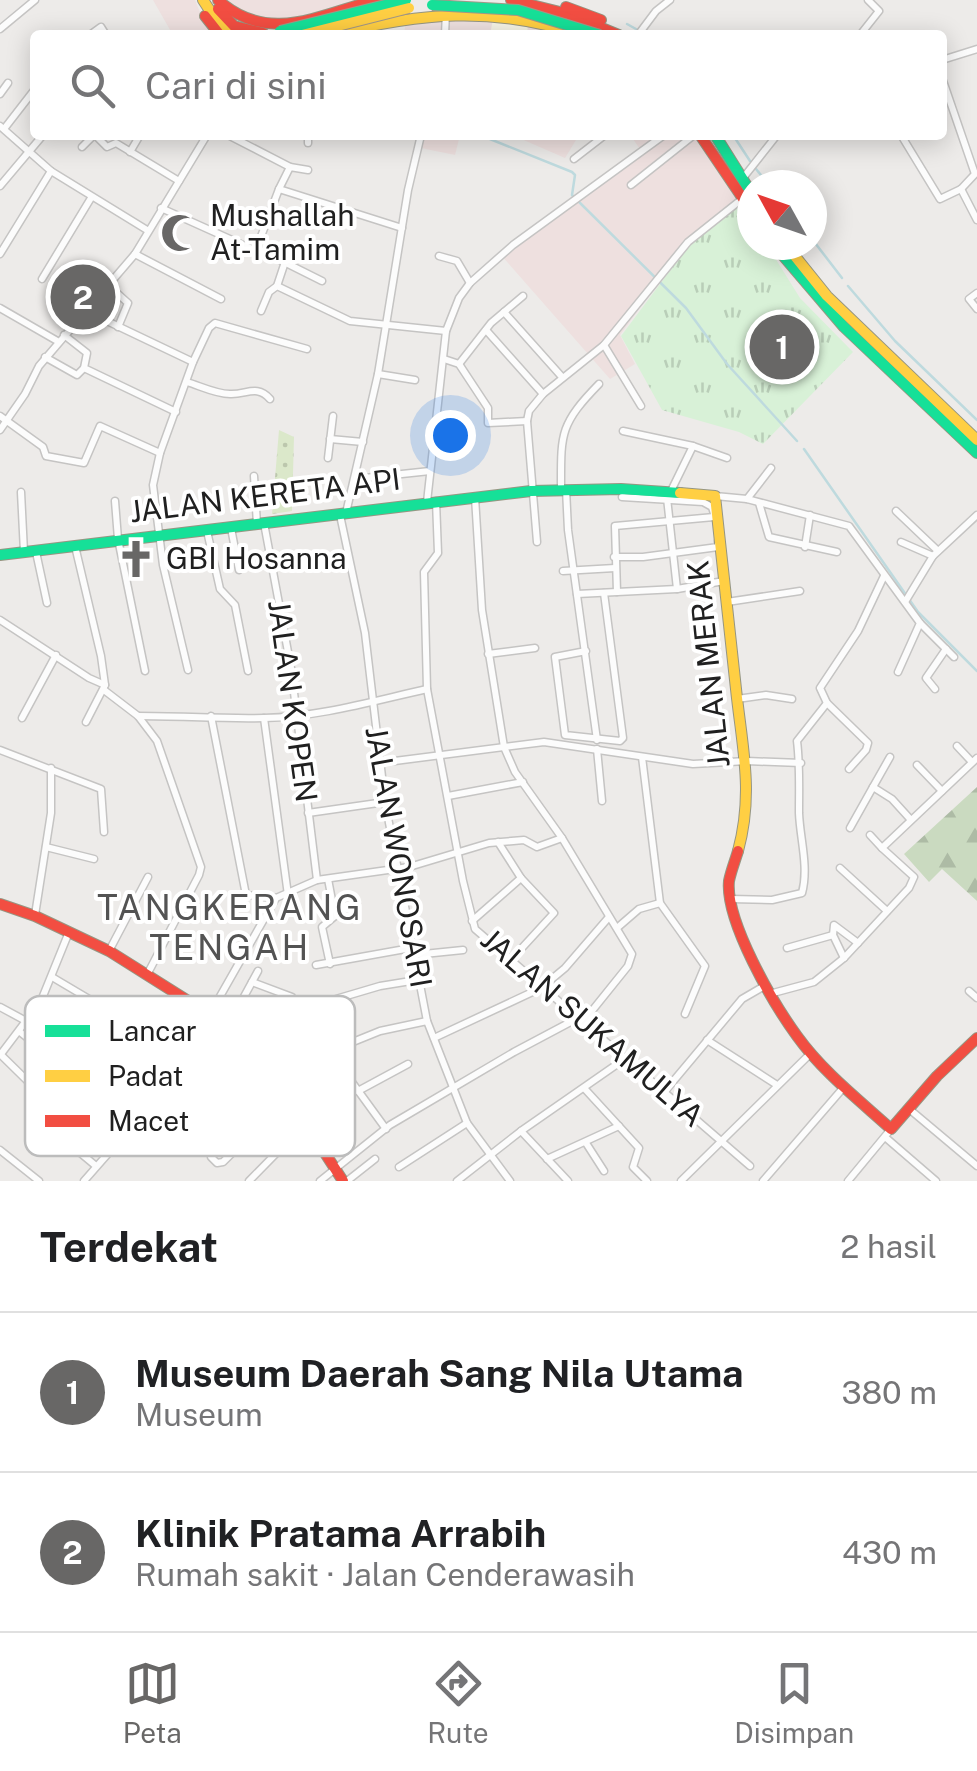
<!DOCTYPE html>
<html lang="id">
<meta charset="utf-8">
<style>
:root{--surface:#fff;--page:#f2f2f2;--text:#202124;--muted:#757577;--line:#e0e0e0;--accent:#686766}
body{margin:0;font-family:"Public Sans",sans-serif;background:var(--page);color:var(--text)}
.compass{position:absolute;left:737px;top:170px;width:90px;height:90px;border-radius:50%;background:var(--surface);box-shadow:0 5px 25px #0003;rotate:310deg}
.you{position:absolute;left:450px;top:435px;width:35px;height:35px;margin:-25px;border:8px solid #fff;border-radius:50%;background:#1a73e8;box-shadow:0 0 0 15px #1a73e833}
.badge{display:grid;place-items:center;width:65px;height:65px;border-radius:50%;background:var(--accent);color:#fff;font-size:32px;font-weight:700}
.pin{position:absolute;translate:-50% -50%;border:5px solid #fff;box-shadow:0 2px 10px #0006}
.list{margin:0;padding:0;list-style:none}
h2{display:flex;justify-content:space-between;align-items:center;height:130px;margin:0;padding:0 40px;font-size:42px}
h2 small{font-size:32px;font-weight:400;color:var(--muted)}
.list li{display:grid;grid-template-columns:65px 1fr auto;gap:30px;align-items:center;box-sizing:border-box;height:160px;padding:0 40px;border-top:2px solid var(--line)}
.list b{display:block;font-size:38px;white-space:nowrap}
.list p{margin:0;font-size:32px;white-space:nowrap;color:var(--muted)}
.list em{font-size:32px;font-style:normal;color:var(--muted)}
.icon{flex:none;width:55px;height:55px;fill:none;stroke:currentColor;stroke-width:2;stroke-linecap:round;stroke-linejoin:round}
.map{position:relative;flex:none;width:977px;height:1181px;overflow:hidden}
.search{position:absolute;background:var(--surface);box-shadow:0 5px 25px #0003;left:30px;right:30px;top:30px;height:110px;display:flex;align-items:center;gap:25px;box-sizing:border-box;padding:0 35px;border-radius:10px;color:var(--muted);font-size:38px}
.sheet{height:450px;background:var(--surface)}
nav{display:flex;justify-content:space-around;align-items:center;box-sizing:border-box;height:140px;border-top:2px solid var(--line);background:var(--surface);font-size:28px;color:var(--muted)}
nav a{display:grid;justify-items:center;gap:5px}
nav .on{color:var(--accent)}
.map>svg:first-child{display:block}
.commercial{fill:#eee0df}
.education{fill:#f6f4e5}
.grass{fill:url(#grass-dots)}
.forest{fill:url(#forest-firs)}
.park{fill:url(#park-tufts)}
.lines{fill:none;stroke-linecap:round;stroke-linejoin:round}
.stream{stroke:#bedade;stroke-width:2.5}
.street-casing{stroke:#c5c4c3;stroke-width:9}
.fast-casing{stroke:#969682;stroke-width:12}
.slow-casing{stroke:#969682;stroke-width:12}
.jam-casing{stroke:#969682;stroke-width:12}
.street{stroke:#fcfcfc;stroke-width:6}
.fast{stroke:#16e098;stroke-width:10}
.slow{stroke:#ffcf43;stroke-width:10}
.jam{stroke:#f24e42;stroke-width:10}
.fast-bridge-casing{stroke:#a29787;stroke-width:12;stroke-linecap:butt}
.slow-bridge-casing{stroke:#a29787;stroke-width:12;stroke-linecap:butt}
.fast-bridge{stroke:#16e098;stroke-width:10}
.slow-bridge{stroke:#ffcf43;stroke-width:10}
.labels{text-anchor:middle;stroke-width:8;stroke-linejoin:round;paint-order:stroke}
.poi-label{font-size:30px;fill:#202020;stroke:#fff;text-anchor:start}
.street-label{font-size:30px;fill:#202020;stroke:#fff}
.quarter-label{font-size:35px;letter-spacing:2.5px;fill:#535353;stroke:#fff}
.key{fill:#fff;stroke:#bcbcbc;stroke-width:2.5}
.key-label{font-size:28px;fill:#202020}
</style>
<div class="map">
<svg width="977" height="1181" viewBox="0 0 977 1181">
<defs>
<pattern id="grass-dots" width="8" height="8" patternUnits="userSpaceOnUse" patternTransform="scale(2.5)"><rect width="8" height="8" fill="#dbe8ca"/><path d="M2 2h.1M6 6h.1" fill="none" stroke="#bcc7ad" stroke-width="1.8" stroke-linecap="round"/></pattern>
<pattern id="forest-firs" width="22" height="20" patternUnits="userSpaceOnUse" patternTransform="scale(2.5)"><rect width="22" height="20" fill="#cadac0"/><path d="M5 1l3.5 6h-7zM16 11l3.5 6h-7z" fill="#adbba5"/></pattern>
<pattern id="park-tufts" width="24" height="20" patternUnits="userSpaceOnUse" patternTransform="scale(2.5)"><rect width="24" height="20" fill="#d8f1d7"/><path d="M3 7l-1-3M5 7V3M7 7l1-3M15 17l-1-3M17 17v-4M19 17l1-3" fill="none" stroke="#b9ceb8"/></pattern>
</defs>
<rect width="100%" height="100%" fill="#edebe9"/>
<!-- commercial -->
<g class="commercial">
<path d="M 153,0 L 195,0 L 204,22 L 215,35 L 173,35 Z"/>
<path d="M 221,0 L 366,0 L 269,25 L 246,21 Z"/>
<path d="M 460,16 L 514,19 L 572,35 L 404,35 L 406,20 Z"/>
<path d="M 425,135 L 460,135 L 455,155 L 421,148 Z"/>
<path d="M 512,135 L 579,135 L 565,158 Z"/>
<path d="M 630,135 L 697,135 L 734,190 L 738,203 L 671,266 L 620,335 L 635,364 L 610,379 L 500,254 L 640,149 Z"/>
</g>
<!-- education -->
<path class="education" d="M 493,19 L 528,24 L 527,35 L 490,35 Z"/>
<!-- grass -->
<path class="grass" d="M 279,430 L 294,437 L 292,511 L 272,514 Z"/>
<!-- forest -->
<path class="forest" d="M 977,787 L 977,901 L 942,869 L 929,882 L 904,854 Z"/>
<!-- park -->
<path class="park" d="M 736,205 L 752,225 L 752,245 L 767,245 L 800,298 L 853,352 L 763,444 L 739,432 L 662,410 L 621,336 L 696,236 Z"/>
<g class="lines">
<!-- stream -->
<g class="stream">
<path d="M 627,24 L 636,29"/>
<path d="M 480,135 L 572,172 L 575,175 L 572,195 L 686,308 L 727,364 L 797,441"/>
<path d="M 733,135 L 750,161"/>
<path d="M 756,169 L 769,185"/>
<path d="M 812,239 L 842,278"/>
<path d="M 848,286 L 895,341 L 977,420"/>
<path d="M 804,449 L 918,612 L 977,671"/>
</g>
<!-- street casing -->
<g class="street-casing">
<g id="street">
<path d="M 0,29 L 35,0"/>
<path d="M 90,35 L 101,27 L 106,35"/>
<path d="M 445,35 L 446,12"/>
<path d="M 638,35 L 656,11 L 670,0"/>
<path d="M 860,35 L 879,11 L 868,0"/>
<path d="M 942,60 L 977,49"/>
<path d="M 0,94 L 8,83"/>
<path d="M 0,126 L 51,171 L 147,230"/>
<path d="M 4,129 L 35,89"/>
<path d="M 95,135 L 107,147 L 116,143 L 179,181"/>
<path d="M 228,135 L 290,167"/>
<path d="M 901,135 L 940,199 L 961,189 L 975,174 L 942,78"/>
<path d="M 308,143 L 308,135"/>
<path d="M 82,147 L 94,135"/>
<path d="M 130,152 L 140,135"/>
<path d="M 574,159 L 605,135"/>
<path d="M 743,178 L 777,135"/>
<path d="M 631,185 L 694,135"/>
<path d="M 0,186 L 43,135"/>
<path d="M 279,189 L 290,167 L 308,170"/>
<path d="M 961,189 L 977,220"/>
<path d="M 161,208 L 252,249 L 257,247 L 279,189 L 402,228"/>
<path d="M 256,248 L 322,281"/>
<path d="M 0,254 L 51,171"/>
<path d="M 135,254 L 221,299"/>
<path d="M 439,256 L 457,261 L 470,283"/>
<path d="M 42,279 L 91,198"/>
<path d="M 108,285 L 128,303 L 118,327"/>
<path d="M 277,286 L 285,262"/>
<path d="M 977,293 L 969,299 L 977,309"/>
<path d="M 0,308 L 59,342"/>
<path d="M 86,311 L 193,362"/>
<path d="M 261,311 L 269,292 L 277,286 L 350,321 L 446,331"/>
<path d="M 504,312 L 562,377"/>
<path d="M 486,330 L 543,394"/>
<path d="M 64,335 L 87,353 L 84,368 L 176,412"/>
<path d="M 604,345 L 641,406"/>
<path d="M 45,357 L 77,375 L 84,368"/>
<path d="M 444,359 L 459,364 L 488,408 L 488,423 L 527,421"/>
<path d="M 459,364 L 491,323 L 523,296"/>
<path d="M 378,374 L 415,380"/>
<path d="M 187,382 C 200,386 216,394 230,394 C 246,395 257,384 270,399"/>
<path d="M 0,416 L 43,447 L 46,456 L 84,463 L 100,426 L 160,453"/>
<path d="M 0,430 L 25,394 L 39,366 L 135,254 L 207,135"/>
<path d="M 623,431 L 693,446"/>
<path d="M 330,439 L 363,442"/>
<path d="M 328,458 L 333,416"/>
<path d="M 254,476 L 257,524"/>
<path d="M 355,479 L 430,471"/>
<path d="M 566,489 L 568,530 L 597,740"/>
<path d="M 561,490 C 561,434 559,425 599,384"/>
<path d="M 21,492 L 24,552"/>
<path d="M 670,493 L 693,446 L 727,458"/>
<path d="M 715,496 L 747,499 L 849,526 L 920,623 L 898,672"/>
<path d="M 475,497 L 482,610 L 504,747 L 515,772 L 562,838 L 632,954 L 628,966 L 583,1022"/>
<path d="M 622,497 L 703,502 L 712,507 L 714,514"/>
<path d="M 667,498 L 677,589"/>
<path d="M 747,499 L 771,468"/>
<path d="M 115,501 L 118,539 L 145,671"/>
<path d="M 436,501 L 438,553 L 424,572 L 427,689 L 463,881 L 475,929 L 750,1166"/>
<path d="M 427,502 L 446,331 L 459,298 L 470,283 L 513,245 L 664,135"/>
<path d="M 759,503 L 769,537 L 837,552"/>
<path d="M 896,511 L 938,551"/>
<path d="M 346,513 L 378,374 L 408,190 L 421,135"/>
<path d="M 340,515 L 365,633 L 385,802 L 427,1021 L 467,1123 L 510,1181"/>
<path d="M 264,523 L 291,668 L 317,880"/>
<path d="M 231,528 L 239,570"/>
<path d="M 207,531 L 220,589 L 235,605 L 248,671"/>
<path d="M 537,542 L 527,421 L 529,411 L 543,394 L 604,345 L 688,242 L 742,199"/>
<path d="M 901,542 L 933,556"/>
<path d="M 75,546 L 101,656 L 105,685 L 86,722"/>
<path d="M 805,547 L 810,515"/>
<path d="M 36,552 L 47,603"/>
<path d="M 614,557 L 643,557 L 718,547 L 718,541"/>
<path d="M 563,571 L 615,568"/>
<path d="M 617,592 L 615,526 L 714,517"/>
<path d="M 577,594 L 677,589 L 724,581"/>
<path d="M 727,602 L 800,591"/>
<path d="M 905,602 L 933,556 L 977,515"/>
<path d="M 0,620 L 89,678 L 105,685"/>
<path d="M 921,624 L 954,657"/>
<path d="M 586,651 L 555,657 L 565,735 L 620,741 L 623,738 L 604,593"/>
<path d="M 488,654 L 535,648"/>
<path d="M 188,670 L 163,565 L 153,485 L 160,453 L 193,362 L 209,328 L 215,323 L 307,349"/>
<path d="M 935,689 L 926,678 L 946,649"/>
<path d="M 104,690 L 138,716 L 157,741 L 201,867 L 199,875 L 148,973"/>
<path d="M 737,699 L 766,695 L 792,699"/>
<path d="M 138,716 C 180,716 222,719 264,718 C 319,717 373,701 427,689"/>
<path d="M 211,716 L 246,895 L 276,898 L 317,880 L 409,867 L 489,843 L 524,840 L 537,847 L 562,838"/>
<path d="M 22,718 L 56,655"/>
<path d="M 264,718 L 288,895"/>
<path d="M 957,746 L 972,762"/>
<path d="M 597,749 L 602,801"/>
<path d="M 0,750 L 101,789 L 104,832"/>
<path d="M 642,757 L 660,903 L 705,966 L 685,1014"/>
<path d="M 890,757 L 873,787 L 892,799 L 911,820"/>
<path d="M 379,763 L 544,742 L 693,764 L 747,761 L 801,763"/>
<path d="M 917,765 L 942,791"/>
<path d="M 849,769 L 866,750 L 868,743 L 827,703 L 820,688 L 858,631 L 884,576"/>
<path d="M 448,796 L 523,782"/>
<path d="M 308,813 L 385,802"/>
<path d="M 850,828 L 873,787"/>
<path d="M 870,835 L 882,848"/>
<path d="M 498,842 L 521,878 L 554,913 L 510,961"/>
<path d="M 46,847 L 94,859"/>
<path d="M 840,868 L 887,911"/>
<path d="M 328,879 L 335,916 L 322,927 L 330,964"/>
<path d="M 731,899 L 772,900 L 802,893 C 809,867 800,839 799,813 C 799,788 800,765 797,741 L 827,703"/>
<path d="M 35,915 L 51,813 L 51,768"/>
<path d="M 472,921 L 521,878"/>
<path d="M 617,928 L 639,909 L 660,903"/>
<path d="M 787,948 L 833,935"/>
<path d="M 109,951 L 148,877"/>
<path d="M 414,955 L 463,950"/>
<path d="M 844,958 L 833,935 L 834,925 L 858,943"/>
<path d="M 316,965 L 411,948"/>
<path d="M 52,977 L 106,1009"/>
<path d="M 252,982 L 292,997 L 299,1019"/>
<path d="M 969,991 L 977,998"/>
<path d="M 773,993 L 814,982 L 844,958 L 909,888 L 914,877 L 882,848 L 977,758"/>
<path d="M 336,999 L 380,986 L 417,980"/>
<path d="M 41,1001 L 107,1052"/>
<path d="M 0,1007 L 26,1021"/>
<path d="M 210,1014 L 276,898"/>
<path d="M 228,1026 L 258,971"/>
<path d="M 434,1038 L 541,988 L 565,968 L 609,917"/>
<path d="M 707,1040 L 777,1085"/>
<path d="M 330,1052 L 386,1129"/>
<path d="M 0,1054 L 56,1109 L 61,1109 L 80,1088 L 78,1078 L 20,1032"/>
<path d="M 1,1054 L 41,1001 L 69,932"/>
<path d="M 261,1054 L 314,1010"/>
<path d="M 280,1084 L 212,1151 L 211,1157 L 217,1163 L 223,1162 L 288,1098"/>
<path d="M 584,1088 L 639,1148 L 633,1167 L 647,1181"/>
<path d="M 358,1091 L 408,1064"/>
<path d="M 665,1091 L 742,999 L 766,985"/>
<path d="M 286,1094 L 338,1048 L 380,1031 L 427,1021"/>
<path d="M 908,1108 L 977,1166"/>
<path d="M 521,1131 L 568,1181"/>
<path d="M 885,1137 L 936,1181"/>
<path d="M 586,1143 L 604,1171"/>
<path d="M 0,1150 L 39,1181"/>
<path d="M 78,1151 L 96,1166"/>
<path d="M 547,1159 L 619,1126"/>
<path d="M 399,1167 L 467,1123"/>
<path d="M 84,1181 L 149,1107 L 160,1104 L 186,1116 L 215,1082 L 211,1066 L 242,1038"/>
<path d="M 249,1181 L 305,1124"/>
<path d="M 320,1181 L 390,1125 L 514,1052 L 578,1018"/>
<path d="M 347,1181 L 375,1159"/>
<path d="M 457,1181 L 521,1131 L 626,1058"/>
<path d="M 681,1181 L 811,1053"/>
<path d="M 763,1181 L 844,1087"/>
<path d="M 848,1181 L 891,1129"/>
</g>
</g>
<!-- fast casing -->
<g class="fast-casing">
<g id="fast">
<path d="M 715,135 L 752,194"/>
<path d="M 774,245 L 844,327 L 977,453"/>
<path d="M 0,555 L 531,491 L 621,489 L 680,493"/>
</g>
</g>
<!-- slow casing -->
<g class="slow-casing">
<g id="slow">
<path d="M 203,0 L 218,23 L 233,35"/>
<path d="M 329,35 C 421,13 490,5 582,35"/>
<path d="M 786,245 L 827,296 L 977,440"/>
<path d="M 680,493 L 715,496 C 722,560 729,625 736,689 C 742,747 754,792 738,851"/>
</g>
</g>
<!-- jam casing -->
<g class="jam-casing">
<g id="jam">
<path d="M 218,0 C 268,45 319,15 376,0"/>
<path d="M 511,0 L 568,14 L 619,35"/>
<path d="M 566,7 L 601,20"/>
<path d="M 218,9 L 234,26 L 263,33"/>
<path d="M 205,16 L 220,35"/>
<path d="M 700,135 L 752,212"/>
<path d="M 738,851 C 735,861 731,871 729,881 C 725,921 773,1003 797,1036 C 822,1071 859,1100 891,1129 L 937,1076 L 977,1038"/>
<path d="M 0,904 L 35,916 L 109,951 L 228,1026 L 261,1054 L 343,1181"/>
</g>
</g>
<!-- street -->
<use href="#street" class="street"/>
<!-- fast -->
<use href="#fast" class="fast"/>
<!-- slow -->
<use href="#slow" class="slow"/>
<!-- jam -->
<use href="#jam" class="jam"/>
<!-- fast-bridge casing -->
<g class="fast-bridge-casing">
<g id="fast-bridge">
<path d="M 432,5 L 518,10 L 600,35"/>
<path d="M 280,31 L 406,0"/>
</g>
</g>
<!-- slow-bridge casing -->
<g class="slow-bridge-casing">
<path id="slow-bridge" d="M 302,35 L 409,8"/>
</g>
<!-- fast-bridge -->
<use href="#fast-bridge" class="fast-bridge"/>
<!-- slow-bridge -->
<use href="#slow-bridge" class="slow-bridge"/>
</g>
<!-- icons -->
<defs>
<g id="mosque-bare" transform="scale(3)"><path d="M3.5-4.9A6 6 0 1 0 3.5 4.9A5 5 0 1 1 3.5-4.9Z" fill="#686766" stroke="#fff" stroke-width="2.5" paint-order="stroke"/></g>
<g id="church-bare" transform="scale(3)"><path d="M-1.2-6h2.4v3.5h3.3v2.4h-3.3V6h-2.4V-.1h-3.3v-2.4h3.3Z" fill="#686766" stroke="#fff" stroke-width="2.5" paint-order="stroke"/></g>
</defs>
<g fill-rule="evenodd">
<use href="#mosque-bare" x="180" y="233"/>
<use href="#church-bare" x="136" y="559"/>
</g>
<g class="labels">
<!-- poi labels -->
<g class="poi-label">
<text x="210" y="226">Mushallah<tspan x="210" dy="34">At-Tamim</tspan></text>
<text x="166" y="569">GBI Hosanna</text>
</g>
<!-- street labels -->
<g class="street-label">
<text transform="translate(265 496) rotate(-7)" y="10">JALAN KERETA API</text>
<text transform="translate(709 664) rotate(-96)" y="10">JALAN MERAK</text>
<text transform="translate(292 701) rotate(82)" y="10">JALAN KOPEN</text>
<text transform="translate(398 857) rotate(80)" y="10">JALAN WONOSARI</text>
<text transform="translate(592 1028) rotate(41)" y="10">JALAN SUKAMULYA</text>
</g>
<!-- quarter labels -->
<g class="quarter-label">
<text x="230" y="920">TANGKERANG<tspan x="230" dy="40">TENGAH</tspan></text>
</g>
</g>
<!-- legend -->
<rect x="25" y="996" width="330" height="160" rx="15" class="key"/>
<rect x="45" y="1025" width="45" height="12" fill="#16e098"/>
<rect x="45" y="1070" width="45" height="12" fill="#ffcf43"/>
<rect x="45" y="1115" width="45" height="12" fill="#f24e42"/>
<g class="key-label">
<text x="108" y="1041">Lancar</text>
<text x="108" y="1086">Padat</text>
<text x="108" y="1131">Macet</text>
</g>
</svg>
<svg class="compass" viewBox="-18 -18 36 36"><path d="M0-13l5 13h-10z" fill="#e53935"/><path d="M0 13l5-13h-10z" fill="#757577"/></svg>
<div class="you"></div>
<div class="pin badge" style="left:782px;top:347px">1</div>
<div class="pin badge" style="left:83px;top:297px">2</div>
<div class="search"><svg class="icon" aria-label="search" viewBox="0 0 24 24"><circle cx="10" cy="10" r="6"/><path d="M15 15l6 6"/></svg>Cari di sini</div>
</div>
<section class="sheet">
<h2>Terdekat<small>2 hasil</small></h2>
<ul class="list">
<li><span class="badge">1</span><div><b>Museum Daerah Sang Nila Utama</b><p>Museum</p></div><em>380 m</em></li>
<li><span class="badge">2</span><div><b>Klinik Pratama Arrabih</b><p>Rumah sakit · Jalan Cenderawasih</p></div><em>430 m</em></li>
</ul>
</section>
<nav>
<a class="on"><svg class="icon" aria-label="map" viewBox="0 0 24 24"><path d="M3 6l6-2 6 2 6-2v14l-6 2-6-2-6 2zM9 4v14M15 6v14"/></svg>Peta</a>
<a><svg class="icon" aria-label="directions" viewBox="0 0 24 24"><path d="M12 3l9 9-9 9-9-9zM9 14v-3h6M13 9l2 2-2 2"/></svg>Rute</a>
<a><svg class="icon" aria-label="saved" viewBox="0 0 24 24"><path d="M7 4h10v16l-5-4-5 4z"/></svg>Disimpan</a>
</nav>
